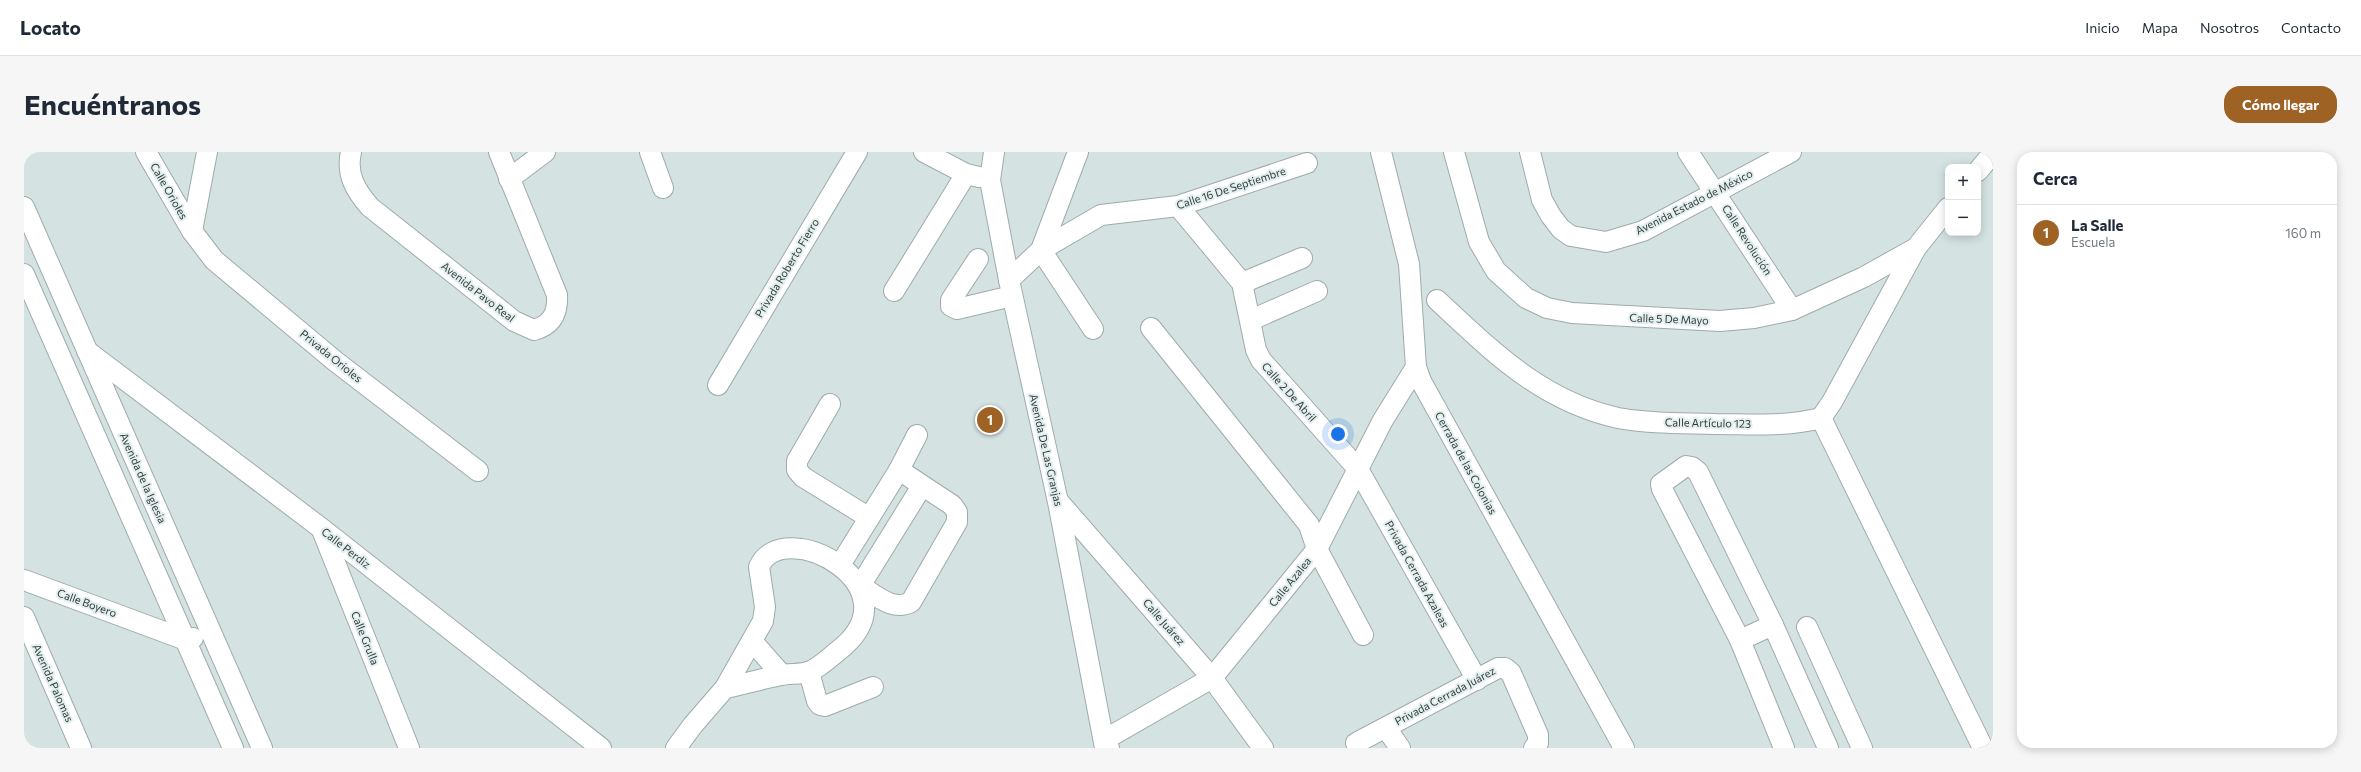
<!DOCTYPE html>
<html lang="es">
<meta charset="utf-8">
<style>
:root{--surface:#fff;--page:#f6f6f7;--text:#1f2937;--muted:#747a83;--line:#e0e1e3;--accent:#9f6225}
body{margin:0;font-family:Commissioner,sans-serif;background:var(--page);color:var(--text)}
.controls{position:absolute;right:12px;top:12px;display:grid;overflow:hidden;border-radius:8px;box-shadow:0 2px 10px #0003}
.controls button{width:36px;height:36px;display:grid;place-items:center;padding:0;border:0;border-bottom:1px solid var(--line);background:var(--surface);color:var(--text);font:20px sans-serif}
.you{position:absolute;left:1314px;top:282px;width:14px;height:14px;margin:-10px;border:3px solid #fff;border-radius:50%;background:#1a73e8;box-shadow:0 0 0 6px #1a73e833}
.badge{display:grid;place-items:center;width:26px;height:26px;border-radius:50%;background:var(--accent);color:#fff;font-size:13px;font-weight:700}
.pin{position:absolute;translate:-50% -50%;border:2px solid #fff;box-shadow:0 1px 4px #0006}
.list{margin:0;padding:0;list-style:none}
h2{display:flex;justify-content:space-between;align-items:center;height:52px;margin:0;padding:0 16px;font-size:17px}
h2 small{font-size:13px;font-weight:400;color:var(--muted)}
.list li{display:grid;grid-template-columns:26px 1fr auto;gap:12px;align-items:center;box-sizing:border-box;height:56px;padding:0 16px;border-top:1px solid var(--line)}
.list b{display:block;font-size:15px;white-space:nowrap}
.list p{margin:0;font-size:13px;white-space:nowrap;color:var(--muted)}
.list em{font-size:13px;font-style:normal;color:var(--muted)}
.map{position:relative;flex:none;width:1969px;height:596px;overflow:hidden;border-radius:16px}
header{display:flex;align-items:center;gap:24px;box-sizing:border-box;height:56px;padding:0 20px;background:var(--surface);border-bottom:1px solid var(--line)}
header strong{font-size:19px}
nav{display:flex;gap:22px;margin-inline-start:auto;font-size:14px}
.intro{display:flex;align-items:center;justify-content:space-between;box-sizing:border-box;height:96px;padding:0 24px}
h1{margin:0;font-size:28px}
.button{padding:10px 18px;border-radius:16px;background:var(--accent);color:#fff;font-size:14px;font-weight:700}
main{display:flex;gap:24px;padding:0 24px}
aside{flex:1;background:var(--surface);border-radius:16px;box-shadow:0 2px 10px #0003}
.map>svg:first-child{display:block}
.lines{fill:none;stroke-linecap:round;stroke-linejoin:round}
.minor-casing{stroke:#9fabab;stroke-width:22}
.minor{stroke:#fff;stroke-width:20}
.labels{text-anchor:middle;stroke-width:4;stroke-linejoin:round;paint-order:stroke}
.street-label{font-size:11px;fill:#363b3b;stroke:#e2efef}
</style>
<header>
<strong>Locato</strong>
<nav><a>Inicio</a><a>Mapa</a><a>Nosotros</a><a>Contacto</a></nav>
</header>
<div class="intro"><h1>Encuéntranos</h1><a class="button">Cómo llegar</a></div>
<main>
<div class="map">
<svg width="1969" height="596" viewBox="0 0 1969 596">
<rect width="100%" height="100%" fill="#d4e2e2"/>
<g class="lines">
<!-- minor casing -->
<g class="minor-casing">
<g id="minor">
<path d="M 122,0 L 168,79 L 190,108 L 311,209 L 454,319"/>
<path d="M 327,0 C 322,22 331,38 346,55 L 490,169 L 510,178 C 528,173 534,161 533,143 L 475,0"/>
<path d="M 626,0 L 639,36"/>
<path d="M 900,0 L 942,22 L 955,25"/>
<path d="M 970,0 L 966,28 L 985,128 L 1034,350 L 1081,596"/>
<path d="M 1054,0 L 1017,98 L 1069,177"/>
<path d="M 1357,0 L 1385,112 L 1392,215 L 1397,229 L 1600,596"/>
<path d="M 1430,0 L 1455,90 L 1472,119 L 1502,146 L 1523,156 L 1548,161 L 1696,169 L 1730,166 L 1768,158 L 1840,125 L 1892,96 L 1924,56"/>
<path d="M 1506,0 L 1518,48 L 1527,64 L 1537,77 L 1547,84 L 1582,90 L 1619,79 L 1767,0"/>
<path d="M 1664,0 L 1768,158"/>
<path d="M 1954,19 L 1969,1"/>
<path d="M 485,27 L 521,0"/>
<path d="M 1154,54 L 1218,131 L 1232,198 L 1237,208 L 1334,317 L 1453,528"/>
<path d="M 0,55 L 238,596"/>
<path d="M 168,79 L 183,0"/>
<path d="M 954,107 L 927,148 L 927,154 L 933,157 L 988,144"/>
<path d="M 0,122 L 209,596"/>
<path d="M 985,128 L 1017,98 L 1077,63 L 1154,54 L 1283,11"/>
<path d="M 1218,131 L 1278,106"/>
<path d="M 870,139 L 942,22"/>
<path d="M 1413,148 C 1468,199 1517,249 1594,266 C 1626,272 1659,271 1691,272 C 1727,272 1762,275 1797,266 L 1808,250 L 1892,96"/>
<path d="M 1227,168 L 1293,139"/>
<path d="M 1127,176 L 1285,373 L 1293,397 L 1339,483"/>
<path d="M 63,199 L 297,376 L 577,596"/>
<path d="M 694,233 L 833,0"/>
<path d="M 806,252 L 773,309 L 773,318 L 779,325 L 844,365"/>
<path d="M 1797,266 L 1959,596"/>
<path d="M 1035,350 L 1188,526 L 1239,596"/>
<path d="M 298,378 L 385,596"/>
<path d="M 816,413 L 875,318 L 893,283"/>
<path d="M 0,428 L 162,488 L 169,486"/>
<path d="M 836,434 C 852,443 869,460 887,450 L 933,370 L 933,360 L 928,353 L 875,318"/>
<path d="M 836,434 L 898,334"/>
<path d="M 0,465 L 57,596"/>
<path d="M 1783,475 L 1838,596"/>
<path d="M 1716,488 L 1749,473"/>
<path d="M 728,489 L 758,523"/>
<path d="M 785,520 L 793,549 L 796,553 L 801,554 L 849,535"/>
<path d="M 1362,576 L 1376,596"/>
<path d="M 1332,591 L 1474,516 L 1481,516 L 1487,521 L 1514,583 L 1514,591 L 1510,596"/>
<path d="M 652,596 L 669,573 L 701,536 L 739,469 L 741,455 L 735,415 C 758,361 897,435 814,499 C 805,506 797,514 787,519 C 777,523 767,521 757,523 C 738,527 720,532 701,536"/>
<path d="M 1085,596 L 1080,588 L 1188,526 L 1293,397 L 1359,268 L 1392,215"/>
<path d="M 1760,596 L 1716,488 L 1638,337 L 1637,332 L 1662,314 L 1668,315 L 1674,320 L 1749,473 L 1804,596"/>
</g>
</g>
<!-- minor -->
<use href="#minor" class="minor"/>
</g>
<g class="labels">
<!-- street labels -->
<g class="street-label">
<text transform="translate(1207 36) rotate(-18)" y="4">Calle 16 De Septiembre</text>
<text transform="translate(145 39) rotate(60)" y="4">Calle Orioles</text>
<text transform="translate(1670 50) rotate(-27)" y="4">Avenida Estado de México</text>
<text transform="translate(1723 88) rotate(57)" y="4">Calle Revolución</text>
<text transform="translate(763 116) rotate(-59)" y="4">Privada Roberto Fierro</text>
<text transform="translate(454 140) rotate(38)" y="4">Avenida Pavo Real</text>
<text transform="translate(1645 167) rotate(2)" y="4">Calle 5 De Mayo</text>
<text transform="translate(307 204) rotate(39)" y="4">Privada Orioles</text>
<text transform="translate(1265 240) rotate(48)" y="4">Calle 2 De Abril</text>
<text transform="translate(1684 271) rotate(1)" y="4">Calle Artículo 123</text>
<text transform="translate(1022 298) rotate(77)" y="4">Avenida De Las Granjas</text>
<text transform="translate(1442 311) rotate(61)" y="4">Cerrada de las Colonias</text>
<text transform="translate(119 326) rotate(66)" y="4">Avenida de la Iglesia</text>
<text transform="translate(322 396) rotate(38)" y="4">Calle Perdiz</text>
<text transform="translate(1393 422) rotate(61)" y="4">Privada Cerrada Azaleas</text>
<text transform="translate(1266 430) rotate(-51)" y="4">Calle Azalea</text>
<text transform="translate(63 451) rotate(20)" y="4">Calle Boyero</text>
<text transform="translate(1140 470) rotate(49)" y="4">Calle Juárez</text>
<text transform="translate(341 486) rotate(68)" y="4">Calle Grulla</text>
<text transform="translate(29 531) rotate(66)" y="4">Avenida Palomas</text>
<text transform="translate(1421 544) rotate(-28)" y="4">Privada Cerrada Juárez</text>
</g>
</g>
</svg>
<div class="controls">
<button>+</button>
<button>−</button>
</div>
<div class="you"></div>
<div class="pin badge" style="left:966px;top:268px">1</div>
</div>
<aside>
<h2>Cerca<small></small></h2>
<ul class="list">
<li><span class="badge">1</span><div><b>La Salle</b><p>Escuela</p></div><em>160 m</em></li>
</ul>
</aside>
</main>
